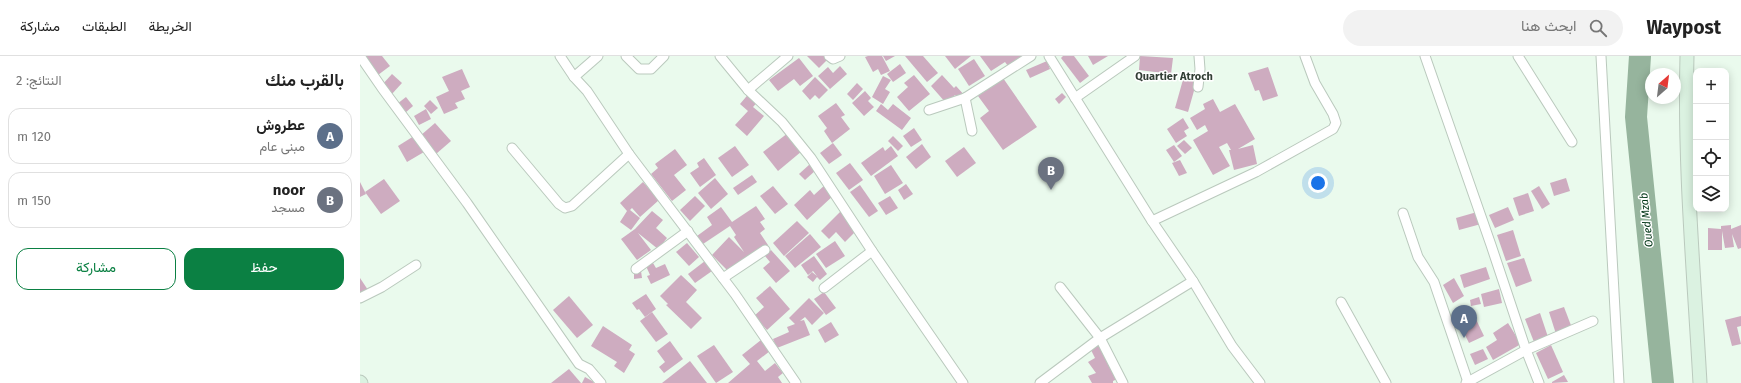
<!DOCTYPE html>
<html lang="ar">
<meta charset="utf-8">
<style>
:root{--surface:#fff;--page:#f2f2f2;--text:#222;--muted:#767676;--line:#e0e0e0;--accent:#0b8043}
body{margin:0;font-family:"Fira Sans",Vazirmatn,sans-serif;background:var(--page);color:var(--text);direction:rtl}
.controls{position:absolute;right:12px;top:12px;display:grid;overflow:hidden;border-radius:8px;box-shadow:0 2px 10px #0003}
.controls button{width:36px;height:36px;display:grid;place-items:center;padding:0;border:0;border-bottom:1px solid var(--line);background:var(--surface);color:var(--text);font:20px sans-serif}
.compass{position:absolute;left:1285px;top:12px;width:36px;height:36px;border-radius:50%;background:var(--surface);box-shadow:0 2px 10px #0003;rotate:28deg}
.you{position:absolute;left:958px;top:127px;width:14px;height:14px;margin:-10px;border:3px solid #fff;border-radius:50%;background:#1a73e8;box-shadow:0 0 0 6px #1a73e833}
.badge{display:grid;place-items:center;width:26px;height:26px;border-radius:50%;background:var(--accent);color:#fff;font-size:13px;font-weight:700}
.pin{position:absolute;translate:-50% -33px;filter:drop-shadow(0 1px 2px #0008)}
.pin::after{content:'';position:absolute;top:21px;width:14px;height:12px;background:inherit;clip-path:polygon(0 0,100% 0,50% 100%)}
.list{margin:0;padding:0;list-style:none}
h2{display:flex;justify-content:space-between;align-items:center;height:52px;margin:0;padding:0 16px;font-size:17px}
h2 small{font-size:13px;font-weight:400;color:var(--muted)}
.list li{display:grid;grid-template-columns:26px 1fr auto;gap:12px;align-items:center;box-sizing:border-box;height:56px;margin:0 8px 8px;padding:0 8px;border:1px solid var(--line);border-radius:12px}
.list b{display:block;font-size:15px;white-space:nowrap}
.list p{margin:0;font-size:13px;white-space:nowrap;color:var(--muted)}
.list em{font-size:13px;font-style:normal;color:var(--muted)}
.actions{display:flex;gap:8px;padding:12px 16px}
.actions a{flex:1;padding:9px 0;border:1px solid var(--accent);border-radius:12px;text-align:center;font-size:14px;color:var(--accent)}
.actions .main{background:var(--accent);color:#fff}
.icon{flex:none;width:22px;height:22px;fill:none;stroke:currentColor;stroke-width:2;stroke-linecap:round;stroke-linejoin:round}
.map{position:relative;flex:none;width:1381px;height:327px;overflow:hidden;direction:ltr}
header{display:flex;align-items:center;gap:24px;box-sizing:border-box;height:56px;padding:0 20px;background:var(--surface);border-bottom:1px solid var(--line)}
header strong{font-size:19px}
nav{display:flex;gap:22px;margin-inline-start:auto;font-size:14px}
.search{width:280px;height:36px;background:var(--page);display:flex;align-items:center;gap:10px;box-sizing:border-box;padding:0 14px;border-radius:22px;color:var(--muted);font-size:15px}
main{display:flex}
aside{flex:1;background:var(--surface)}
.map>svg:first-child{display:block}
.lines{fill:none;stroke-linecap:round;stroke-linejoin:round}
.river{stroke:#96b49d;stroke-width:22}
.building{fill:#ceacc0}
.street-casing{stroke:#bac9bd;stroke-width:11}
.secondary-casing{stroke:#bac9bd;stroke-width:15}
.street{stroke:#fff;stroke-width:9}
.secondary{stroke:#dbf2e1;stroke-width:13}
.labels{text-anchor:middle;stroke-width:3;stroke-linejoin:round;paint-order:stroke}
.neighbourhood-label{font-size:11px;font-weight:bold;fill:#323e35;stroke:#fff}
.water-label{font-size:11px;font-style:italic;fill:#003516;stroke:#fff}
</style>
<header>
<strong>Waypost</strong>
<div class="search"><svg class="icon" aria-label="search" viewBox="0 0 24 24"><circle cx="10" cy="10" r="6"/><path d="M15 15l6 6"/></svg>ابحث هنا</div>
<nav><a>الخريطة</a><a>الطبقات</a><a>مشاركة</a></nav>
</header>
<main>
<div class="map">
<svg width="1381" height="327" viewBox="0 0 1381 327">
<rect width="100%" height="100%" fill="#eafaed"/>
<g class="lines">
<!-- river -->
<path class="river" d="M 1280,0 L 1276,61 L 1303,327"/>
</g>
<!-- building -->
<g class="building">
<path d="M 7,0 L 22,0 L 30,10 L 18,19 L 4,2 Z"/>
<path d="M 447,0 L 464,0 L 467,4 L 459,12 Z"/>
<path d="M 508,0 L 522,0 L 530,15 L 521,19 L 518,13 L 513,16 L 505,1 Z"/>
<path d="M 523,0 L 535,0 L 526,5 Z"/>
<path d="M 545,0 L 563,0 L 578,17 L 567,26 Z"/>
<path d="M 585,0 L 611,0 L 595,13 Z"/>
<path d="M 620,0 L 662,0 L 648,10 L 645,6 L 631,15 Z"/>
<path d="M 703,0 L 714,0 L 729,20 L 720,27 L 701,2 Z"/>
<path d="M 728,0 L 748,0 L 733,9 Z"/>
<path d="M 780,0 L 813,2 L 811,18 L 779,14 Z"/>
<path d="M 439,2 L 453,20 L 440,30 L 434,23 L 418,35 L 409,24 Z"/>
<path d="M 614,3 L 625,20 L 609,30 L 598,13 Z"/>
<path d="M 687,5 L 690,13 L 670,22 L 666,14 Z"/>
<path d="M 540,8 L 546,17 L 533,26 L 527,18 Z"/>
<path d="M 480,10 L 487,18 L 470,33 L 458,20 L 468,11 L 473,17 Z"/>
<path d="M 908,11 L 918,40 L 903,45 L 899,34 L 895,35 L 888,17 Z"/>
<path d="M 102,13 L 110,31 L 101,35 L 105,43 L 95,47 L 98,52 L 84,58 L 76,41 L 89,35 L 82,21 Z"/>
<path d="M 32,18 L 42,27 L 31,39 L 21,30 Z"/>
<path d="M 554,19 L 570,38 L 549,55 L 537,41 L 548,31 L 544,27 Z"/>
<path d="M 582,19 L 594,32 L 596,30 L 606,41 L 601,45 L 595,39 L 586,47 L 571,30 Z"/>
<path d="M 523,20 L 531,24 L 525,33 L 530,36 L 523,48 L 512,41 Z"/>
<path d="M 824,20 L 837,24 L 828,56 L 815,52 Z"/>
<path d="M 455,21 L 468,34 L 459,43 L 455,39 L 450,44 L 442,35 Z"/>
<path d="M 643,22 L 677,71 L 643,94 L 620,62 L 629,55 L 618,40 Z"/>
<path d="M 497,27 L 503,33 L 493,44 L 487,38 Z"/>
<path d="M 391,35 L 400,43 L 393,51 L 404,60 L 387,80 L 375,69 L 388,55 L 380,48 Z"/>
<path d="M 505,35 L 511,42 L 508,45 L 514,51 L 504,60 L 492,47 Z"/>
<path d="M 702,37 L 706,41 L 699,48 L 695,43 Z"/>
<path d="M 46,41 L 53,50 L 45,57 L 37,48 Z"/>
<path d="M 853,43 L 860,56 L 875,48 L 895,83 L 878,93 L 893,89 L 897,108 L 874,114 L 869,94 L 871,94 L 867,87 L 859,91 L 870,110 L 853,119 L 833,84 L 848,75 L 845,69 L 837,74 L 830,62 L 845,53 L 843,48 Z"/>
<path d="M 70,44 L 78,52 L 71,58 L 64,50 Z"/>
<path d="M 476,47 L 485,59 L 481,61 L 490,73 L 472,87 L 464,75 L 467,72 L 458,60 Z"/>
<path d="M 521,48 L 528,54 L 533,48 L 551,62 L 542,74 L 516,55 Z"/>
<path d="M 66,53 L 71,63 L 59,69 L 54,60 Z"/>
<path d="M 823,62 L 829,72 L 824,75 L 827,80 L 816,87 L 807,73 Z"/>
<path d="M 75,67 L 91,85 L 76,98 L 60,80 Z"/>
<path d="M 554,72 L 562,84 L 551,91 L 543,80 Z"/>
<path d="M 428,77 L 442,95 L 418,115 L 403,96 Z"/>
<path d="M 54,80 L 64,96 L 47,106 L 38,90 Z"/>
<path d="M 533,80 L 543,90 L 538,95 L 528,85 Z"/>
<path d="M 824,84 L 832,92 L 825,98 L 817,90 Z"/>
<path d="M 473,87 L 482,99 L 469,108 L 460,97 Z"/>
<path d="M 562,88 L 571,101 L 556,113 L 546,101 Z"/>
<path d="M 814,89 L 822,100 L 814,106 L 806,94 Z"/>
<path d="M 375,90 L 389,109 L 372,121 L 358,102 Z"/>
<path d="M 531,90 L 538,100 L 511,120 L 501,107 L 523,91 L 525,95 Z"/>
<path d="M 604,91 L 616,107 L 597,121 L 585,105 Z"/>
<path d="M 315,93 L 327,109 L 314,119 L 326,134 L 312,145 L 291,118 L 298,112 L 295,108 Z"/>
<path d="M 344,102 L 356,119 L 340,131 L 330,117 L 339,111 L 337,107 Z"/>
<path d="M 820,104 L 827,117 L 819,120 L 812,107 Z"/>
<path d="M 490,107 L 503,124 L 489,134 L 476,117 Z"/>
<path d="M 450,108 L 456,114 L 445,124 L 439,118 Z"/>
<path d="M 531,109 L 543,127 L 525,138 L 514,120 Z"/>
<path d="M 392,119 L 397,126 L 378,139 L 373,132 Z"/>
<path d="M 355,122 L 368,138 L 351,153 L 338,137 Z"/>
<path d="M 1206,122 L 1210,135 L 1194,140 L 1190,127 Z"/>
<path d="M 24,123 L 40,145 L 21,158 L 5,136 Z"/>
<path d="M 0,126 L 6,138 L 0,141 Z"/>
<path d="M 283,126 L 299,144 L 280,161 L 272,152 L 270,154 L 280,162 L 271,174 L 260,166 L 267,155 L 260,147 Z"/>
<path d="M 466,128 L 475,138 L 447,164 L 434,149 L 450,134 L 454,139 Z"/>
<path d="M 546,128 L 553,138 L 544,144 L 538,134 Z"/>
<path d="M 500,129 L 518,155 L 509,161 L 490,136 Z"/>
<path d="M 413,130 L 428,148 L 415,158 L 400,140 Z"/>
<path d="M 1179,130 L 1190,148 L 1182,153 L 1171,135 Z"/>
<path d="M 1168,137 L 1174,155 L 1159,160 L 1153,142 Z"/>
<path d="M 335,140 L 345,150 L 330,165 L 320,154 Z"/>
<path d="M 530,140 L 538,152 L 526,159 L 518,147 Z"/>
<path d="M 396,150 L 405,163 L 400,166 L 405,173 L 400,177 L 408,189 L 389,202 L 371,218 L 352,199 L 369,181 L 384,196 L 374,181 L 376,179 L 370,170 L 343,188 L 337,180 L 352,169 L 347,161 L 361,151 L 372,166 Z"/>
<path d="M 1148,151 L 1154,164 L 1135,172 L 1129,159 Z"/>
<path d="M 483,153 L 501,170 L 485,186 L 476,176 L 469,183 L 461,175 Z"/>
<path d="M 292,155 L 303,164 L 296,172 L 307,182 L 298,193 L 278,177 L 291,194 L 277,204 L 261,183 L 275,173 Z"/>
<path d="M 1117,156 L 1121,168 L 1099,174 L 1096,162 Z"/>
<path d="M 437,165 L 449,177 L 424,200 L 413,187 Z"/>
<path d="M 1371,169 L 1371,173 L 1381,169 L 1381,192 L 1378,193 L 1372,178 L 1374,191 L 1365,192 L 1362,175 L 1362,194 L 1348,194 L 1348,172 L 1361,173 L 1361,170 Z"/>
<path d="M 1153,174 L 1161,200 L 1146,205 L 1137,179 Z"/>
<path d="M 450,178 L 461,191 L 435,212 L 425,200 Z"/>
<path d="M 475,185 L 485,200 L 466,212 L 456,198 Z"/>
<path d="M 327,187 L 339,201 L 329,210 L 316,196 Z"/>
<path d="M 411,194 L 430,215 L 416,227 L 403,212 L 410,206 L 405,200 Z"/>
<path d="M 454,200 L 467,218 L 460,224 L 457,221 L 453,226 L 447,221 L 452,216 L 457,220 L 453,215 L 448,219 L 441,209 Z"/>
<path d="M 1164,202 L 1172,225 L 1156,231 L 1147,207 Z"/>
<path d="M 345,205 L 352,215 L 335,227 L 328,218 Z"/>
<path d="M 293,207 L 296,212 L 305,208 L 310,219 L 291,228 L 287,220 L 290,219 L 286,210 Z"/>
<path d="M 1126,211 L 1130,223 L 1104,232 L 1100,219 Z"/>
<path d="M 274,215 L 281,215 L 282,222 L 274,223 Z"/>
<path d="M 321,219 L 337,234 L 326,246 L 342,262 L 331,273 L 306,249 L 308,248 L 300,240 Z"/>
<path d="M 0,222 L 10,237 L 0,241 Z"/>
<path d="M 1094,222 L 1104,240 L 1093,247 L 1083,229 Z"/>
<path d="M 410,230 L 430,253 L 407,274 L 394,260 L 404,251 L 396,242 Z"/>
<path d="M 1139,233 L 1142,247 L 1124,251 L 1121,238 Z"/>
<path d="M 464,236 L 476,252 L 466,259 L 454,243 Z"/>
<path d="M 286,238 L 296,253 L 285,261 L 279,253 L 277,254 L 272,247 Z"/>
<path d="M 209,240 L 233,269 L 217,282 L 193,254 Z"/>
<path d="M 1119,241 L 1121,248 L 1111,250 L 1110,244 Z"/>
<path d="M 449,242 L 464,257 L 452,269 L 445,261 L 440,265 L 444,264 L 450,279 L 417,292 L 413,283 L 429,276 L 427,271 L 435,268 L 429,262 Z"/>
<path d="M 1204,251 L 1212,272 L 1196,278 L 1189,256 Z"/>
<path d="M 1111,253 L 1124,280 L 1109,287 L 1096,261 Z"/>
<path d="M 292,256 L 308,278 L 296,286 L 280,265 Z"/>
<path d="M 1180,257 L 1188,281 L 1174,286 L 1165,263 Z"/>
<path d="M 1381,260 L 1381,270 L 1377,271 L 1381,288 L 1372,290 L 1365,264 Z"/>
<path d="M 471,266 L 479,279 L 465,287 L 458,274 Z"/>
<path d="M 1148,267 L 1161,288 L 1133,304 L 1126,291 L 1137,284 L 1133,277 Z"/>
<path d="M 243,270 L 272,289 L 269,294 L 275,298 L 264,317 L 254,310 L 257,306 L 231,290 Z"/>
<path d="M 401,284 L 410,295 L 397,305 L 405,315 L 415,307 L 423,317 L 418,321 L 422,327 L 368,327 L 390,308 L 382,299 Z"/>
<path d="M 310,285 L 323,303 L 304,317 L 299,311 L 305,306 L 297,295 Z"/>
<path d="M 744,285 L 757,323 L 753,325 L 753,327 L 732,327 L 728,320 L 736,317 L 728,306 L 735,302 L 731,294 Z"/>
<path d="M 354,289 L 373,316 L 356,327 L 337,300 Z"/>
<path d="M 1191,289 L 1203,316 L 1188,323 L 1176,297 Z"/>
<path d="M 1123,293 L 1128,303 L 1115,309 L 1110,298 Z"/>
<path d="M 330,305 L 347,327 L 302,327 Z"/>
<path d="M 209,313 L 221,327 L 191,327 Z"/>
<path d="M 1204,319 L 1208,326 L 1192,327 L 1192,326 Z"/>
<path d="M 225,321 L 234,326 L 233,327 L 222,327 Z"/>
</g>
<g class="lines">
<!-- street casing -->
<g class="street-casing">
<g id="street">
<path d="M 0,0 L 22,32 L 107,147 L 219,308 L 229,313 L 241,327"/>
<path d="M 200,0 L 214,21 L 227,35 L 269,98 L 375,238 L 436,327"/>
<path d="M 266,0 L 279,13 L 291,13 L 304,0"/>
<path d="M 360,0 L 388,34 L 422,66 L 451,102 L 512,195 L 603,327"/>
<path d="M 469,0 L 473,3 L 480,0"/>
<path d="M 689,0 L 792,165 L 833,225 L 872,290 L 900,327"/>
<path d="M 1065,0 L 1131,189 L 1166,294 L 1179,327"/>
<path d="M 1158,0 L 1212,86"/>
<path d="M 1241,0 L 1259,327"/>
<path d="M 214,21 L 238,0"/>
<path d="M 838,31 L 840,13 L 839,0"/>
<path d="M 388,34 L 428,0"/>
<path d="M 605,42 L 612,75"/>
<path d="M 715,42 L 775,0"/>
<path d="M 569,54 L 605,42 L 671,0"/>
<path d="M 152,92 L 199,148 L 205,152 L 212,150 L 269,98"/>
<path d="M 1043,157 L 1058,201 L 1074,226 L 1108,326"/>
<path d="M 792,165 L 896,116 L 973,73 L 976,67 L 973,58 L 955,27 L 945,0"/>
<path d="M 276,213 L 328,175"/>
<path d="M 363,222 L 405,194"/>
<path d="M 700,231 L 740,282 L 763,327"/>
<path d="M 464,232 L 512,195"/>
<path d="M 0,242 L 22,231 L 56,209"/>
<path d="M 981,246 L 1026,327"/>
<path d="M 680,327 L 740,282 L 833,225"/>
<path d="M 1106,327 L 1166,294 L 1233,265"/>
</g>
</g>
<!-- secondary casing -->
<g class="secondary-casing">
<g id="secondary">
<path d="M 1327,0 C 1324,109 1334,218 1340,327"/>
<path d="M 0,326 L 1,327"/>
</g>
</g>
<!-- street -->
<use href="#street" class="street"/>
<!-- secondary -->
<use href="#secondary" class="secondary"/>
</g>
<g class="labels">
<!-- neighbourhood labels -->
<g class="neighbourhood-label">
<text x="814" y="24">Quartier Atroch</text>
</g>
<!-- water labels -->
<g class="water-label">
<text transform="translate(1286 164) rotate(-96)" y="4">Oued Mzab</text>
</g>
</g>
</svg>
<div class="controls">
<button>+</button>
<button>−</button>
<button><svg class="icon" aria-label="locate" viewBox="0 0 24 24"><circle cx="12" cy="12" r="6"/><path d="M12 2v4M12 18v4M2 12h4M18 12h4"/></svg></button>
<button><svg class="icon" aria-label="layers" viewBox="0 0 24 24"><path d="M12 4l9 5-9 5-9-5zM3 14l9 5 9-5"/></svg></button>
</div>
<svg class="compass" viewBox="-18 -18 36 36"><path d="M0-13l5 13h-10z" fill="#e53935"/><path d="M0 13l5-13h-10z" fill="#767676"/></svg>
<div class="you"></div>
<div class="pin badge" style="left:1104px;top:282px;background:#5c6f8a">A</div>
<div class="pin badge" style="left:691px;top:134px;background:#6b7280">B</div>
</div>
<aside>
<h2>بالقرب منك<small>النتائج: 2</small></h2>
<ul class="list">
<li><span class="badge" style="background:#5c6f8a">A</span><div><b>عطروش</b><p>مبنى عام</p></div><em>120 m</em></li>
<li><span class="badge" style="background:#6b7280">B</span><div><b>noor</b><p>مسجد</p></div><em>150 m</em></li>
</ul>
<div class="actions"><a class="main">حفظ</a><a>مشاركة</a></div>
</aside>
</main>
